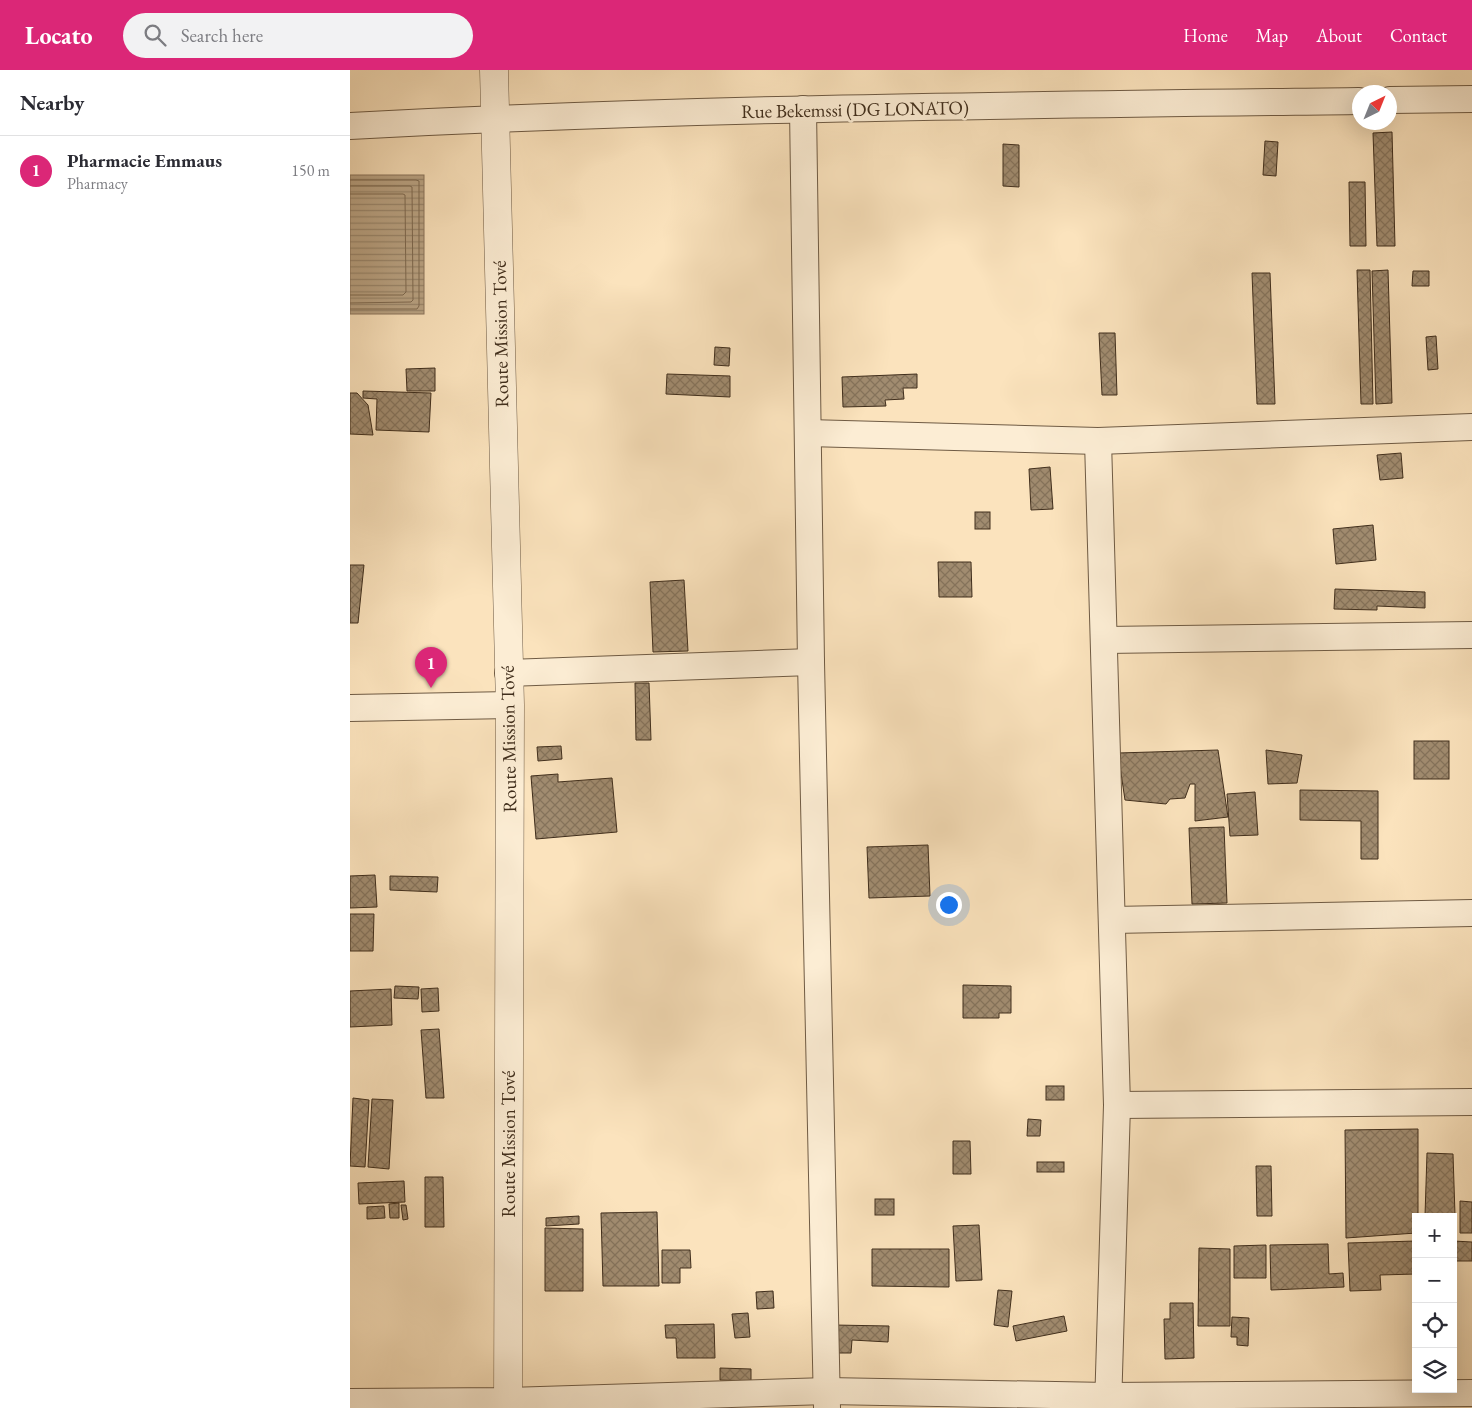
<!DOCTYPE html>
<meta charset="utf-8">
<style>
:root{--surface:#fff;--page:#f2f2f3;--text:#2b2b33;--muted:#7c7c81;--line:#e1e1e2;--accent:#db2777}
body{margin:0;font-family:"EB Garamond",serif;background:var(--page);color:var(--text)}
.controls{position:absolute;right:15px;bottom:15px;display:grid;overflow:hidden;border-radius:0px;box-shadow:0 5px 20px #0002}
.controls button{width:45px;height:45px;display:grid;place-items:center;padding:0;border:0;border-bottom:1px solid var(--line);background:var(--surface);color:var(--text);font:25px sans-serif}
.compass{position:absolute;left:1002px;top:15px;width:45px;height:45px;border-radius:50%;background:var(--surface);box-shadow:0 5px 20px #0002;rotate:43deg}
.you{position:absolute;left:598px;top:834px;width:18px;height:18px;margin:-12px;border:4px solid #fff;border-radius:50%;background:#1a73e8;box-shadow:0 0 0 8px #1a73e833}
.badge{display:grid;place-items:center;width:32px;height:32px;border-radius:50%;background:var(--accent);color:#fff;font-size:16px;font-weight:700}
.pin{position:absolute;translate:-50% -41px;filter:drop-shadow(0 1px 2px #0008)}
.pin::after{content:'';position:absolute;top:26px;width:18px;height:15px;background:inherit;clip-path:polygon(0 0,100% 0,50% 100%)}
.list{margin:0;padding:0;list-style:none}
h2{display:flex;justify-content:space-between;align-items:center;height:65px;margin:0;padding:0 20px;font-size:21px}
h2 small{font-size:16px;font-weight:400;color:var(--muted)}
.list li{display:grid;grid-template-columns:32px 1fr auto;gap:15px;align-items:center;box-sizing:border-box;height:70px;padding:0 20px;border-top:1px solid var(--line)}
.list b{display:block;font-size:19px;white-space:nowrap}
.list p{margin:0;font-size:16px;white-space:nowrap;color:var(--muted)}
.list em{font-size:16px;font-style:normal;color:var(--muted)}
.icon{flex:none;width:28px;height:28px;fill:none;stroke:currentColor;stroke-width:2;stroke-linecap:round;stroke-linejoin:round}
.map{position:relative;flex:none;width:1122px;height:1338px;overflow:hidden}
header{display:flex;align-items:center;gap:30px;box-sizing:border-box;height:70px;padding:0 25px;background:var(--accent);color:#fff}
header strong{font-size:24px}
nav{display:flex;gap:28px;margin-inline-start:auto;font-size:18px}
.search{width:350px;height:45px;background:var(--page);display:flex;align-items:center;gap:12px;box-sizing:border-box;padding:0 18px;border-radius:28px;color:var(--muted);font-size:19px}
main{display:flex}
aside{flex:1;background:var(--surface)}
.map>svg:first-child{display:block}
.water{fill:url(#water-rules);stroke:#8a755c}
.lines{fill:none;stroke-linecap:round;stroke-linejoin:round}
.shore{stroke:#7e6a51;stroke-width:1}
.building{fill:url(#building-cross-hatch);stroke:#402e1c}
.minor-casing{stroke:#6f5b44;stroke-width:28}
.tertiary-casing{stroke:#6f5b44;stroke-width:29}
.minor{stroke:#fcedd4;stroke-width:26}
.tertiary{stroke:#fcedd4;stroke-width:28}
.labels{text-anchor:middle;stroke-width:5;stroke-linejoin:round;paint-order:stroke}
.street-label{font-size:19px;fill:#402e1c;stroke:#fcedd4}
</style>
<header>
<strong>Locato</strong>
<div class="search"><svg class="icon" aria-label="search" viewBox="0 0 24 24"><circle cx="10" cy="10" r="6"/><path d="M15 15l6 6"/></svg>Search here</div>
<nav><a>Home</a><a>Map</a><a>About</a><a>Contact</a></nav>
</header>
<main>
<aside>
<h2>Nearby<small></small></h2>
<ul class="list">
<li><span class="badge">1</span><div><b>Pharmacie Emmaus</b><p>Pharmacy</p></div><em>150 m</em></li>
</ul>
</aside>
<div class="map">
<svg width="1122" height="1338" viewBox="0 0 1122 1338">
<defs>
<pattern id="water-rules" width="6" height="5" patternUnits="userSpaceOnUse" patternTransform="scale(1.25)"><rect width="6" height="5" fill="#bba586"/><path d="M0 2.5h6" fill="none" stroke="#99876d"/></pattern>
<pattern id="building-cross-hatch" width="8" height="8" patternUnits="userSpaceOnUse" patternTransform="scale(1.25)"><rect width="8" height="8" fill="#a18c70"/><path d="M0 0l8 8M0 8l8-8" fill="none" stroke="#85735b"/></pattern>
</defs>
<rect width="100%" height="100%" fill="#fbe3bd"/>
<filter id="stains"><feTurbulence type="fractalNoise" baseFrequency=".004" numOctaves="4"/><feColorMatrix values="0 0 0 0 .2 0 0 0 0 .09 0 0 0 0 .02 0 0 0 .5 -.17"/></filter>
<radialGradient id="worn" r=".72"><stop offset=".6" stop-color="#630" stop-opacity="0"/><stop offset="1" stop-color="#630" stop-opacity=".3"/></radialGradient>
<!-- water -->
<rect class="water" x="0" y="105" width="74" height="139"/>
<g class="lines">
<!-- shore -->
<g class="shore">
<path d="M 0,110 L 66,110 L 69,111 L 69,236 L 67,239 L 0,239"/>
<path d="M 0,116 L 60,116 L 62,117 L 63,230 L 61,232 L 0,233"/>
<path d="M 0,124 L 53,124 L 55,125 L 56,222 L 53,225 L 0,225"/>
</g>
</g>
<!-- building -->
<g class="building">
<path d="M 1042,62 L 1045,176 L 1027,176 L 1023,63 Z"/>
<path d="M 915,71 L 928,72 L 926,106 L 913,105 Z"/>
<path d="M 653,74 L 669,75 L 669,117 L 653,116 Z"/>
<path d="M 999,112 L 1015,112 L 1016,176 L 1000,176 Z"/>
<path d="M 1007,200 L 1020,200 L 1023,334 L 1011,334 Z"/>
<path d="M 1038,200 L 1042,333 L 1026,334 L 1022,201 Z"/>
<path d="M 1063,201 L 1079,201 L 1079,216 L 1062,216 Z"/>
<path d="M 902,203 L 920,203 L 925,334 L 907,334 Z"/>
<path d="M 749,263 L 765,263 L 767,325 L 752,325 Z"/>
<path d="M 1086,266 L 1088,299 L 1078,300 L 1076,267 Z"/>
<path d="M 365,277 L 380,278 L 379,296 L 364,295 Z"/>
<path d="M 85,298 L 85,321 L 57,321 L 56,299 Z"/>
<path d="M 317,304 L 380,306 L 380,327 L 316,324 Z"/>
<path d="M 567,304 L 567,318 L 553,318 L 554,329 L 535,330 L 536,336 L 493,337 L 492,307 Z"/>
<path d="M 13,321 L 81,323 L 79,362 L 26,360 L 27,329 L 13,328 Z"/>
<path d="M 0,323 L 7,323 L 18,335 L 23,365 L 0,364 Z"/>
<path d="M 1051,383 L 1053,408 L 1030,410 L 1027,385 Z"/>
<path d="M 700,397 L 703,439 L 681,440 L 679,399 Z"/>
<rect x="625" y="442" width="15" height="17"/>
<path d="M 1023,455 L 1026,490 L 986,494 L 983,459 Z"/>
<path d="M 588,492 L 621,492 L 622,527 L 589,527 Z"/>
<path d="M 0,495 L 14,495 L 8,553 L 0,553 Z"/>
<path d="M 334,510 L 338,581 L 303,582 L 300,512 Z"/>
<path d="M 985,519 L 1075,522 L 1075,538 L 1027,536 L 1027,540 L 984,539 Z"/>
<path d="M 285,613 L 299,613 L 301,670 L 286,670 Z"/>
<rect x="1064" y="671" width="35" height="38"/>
<path d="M 211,676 L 212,689 L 188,691 L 187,677 Z"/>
<path d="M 868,680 L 878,747 L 845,751 L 845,714 L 840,714 L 835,728 L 820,729 L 816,734 L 775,730 L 768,683 Z"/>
<path d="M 916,680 L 952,685 L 947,713 L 918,714 Z"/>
<path d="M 208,704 L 208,712 L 262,708 L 267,762 L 186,769 L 181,706 Z"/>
<path d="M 950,720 L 1028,721 L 1028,789 L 1011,789 L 1011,751 L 950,750 Z"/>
<path d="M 905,722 L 908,765 L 880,766 L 877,724 Z"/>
<path d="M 874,757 L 877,833 L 842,834 L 839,758 Z"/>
<path d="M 578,775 L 580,826 L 519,828 L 517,777 Z"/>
<path d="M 25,805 L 27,837 L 0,838 L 0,806 Z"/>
<path d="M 40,806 L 88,807 L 87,822 L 40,820 Z"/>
<path d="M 0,844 L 24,844 L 23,881 L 0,881 Z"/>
<path d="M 613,915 L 661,916 L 661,943 L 649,943 L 649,948 L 613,948 Z"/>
<path d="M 45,916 L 69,917 L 68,929 L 44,928 Z"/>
<path d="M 88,918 L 89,941 L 72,942 L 71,919 Z"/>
<path d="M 41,919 L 42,955 L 0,957 L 0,921 Z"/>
<path d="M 89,959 L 94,1028 L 76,1028 L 71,960 Z"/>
<rect x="696" y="1016" width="18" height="14"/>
<path d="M 3,1028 L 19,1030 L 15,1097 L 0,1096 Z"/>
<path d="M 22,1029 L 43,1030 L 39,1099 L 18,1097 Z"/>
<path d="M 678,1049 L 691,1050 L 690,1066 L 677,1066 Z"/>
<path d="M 1068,1059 L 1068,1147 L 1066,1147 L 1066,1163 L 996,1168 L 995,1060 Z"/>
<path d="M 603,1071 L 620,1071 L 621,1104 L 603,1104 Z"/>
<path d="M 1077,1083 L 1103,1084 L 1105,1145 L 1075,1146 Z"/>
<rect x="687" y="1092" width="27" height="10"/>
<path d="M 906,1096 L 921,1096 L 922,1146 L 907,1146 Z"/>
<path d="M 75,1107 L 93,1107 L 94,1157 L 75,1157 Z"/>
<path d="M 54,1111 L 55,1132 L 9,1134 L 8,1113 Z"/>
<rect x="525" y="1129" width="19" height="16"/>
<path d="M 1110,1131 L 1122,1132 L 1122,1163 L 1110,1163 Z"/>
<path d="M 49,1133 L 49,1148 L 40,1148 L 39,1134 Z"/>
<path d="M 51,1135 L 56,1135 L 58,1149 L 53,1150 Z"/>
<path d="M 34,1136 L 35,1148 L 17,1149 L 17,1137 Z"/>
<path d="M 307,1142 L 309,1216 L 253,1216 L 251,1143 Z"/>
<path d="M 229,1146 L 229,1154 L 196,1156 L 196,1148 Z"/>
<path d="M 629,1155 L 632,1210 L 606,1211 L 603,1156 Z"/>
<path d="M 195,1158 L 233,1159 L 233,1221 L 195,1221 Z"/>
<path d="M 1066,1171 L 1066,1204 L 1030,1205 L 1031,1220 L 1000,1221 L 998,1173 Z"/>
<path d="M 1103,1171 L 1122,1172 L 1122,1191 L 1103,1191 Z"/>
<path d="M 978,1174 L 979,1204 L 993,1203 L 994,1217 L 921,1220 L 920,1175 Z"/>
<path d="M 916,1175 L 916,1208 L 884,1208 L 884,1176 Z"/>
<path d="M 849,1178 L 880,1179 L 880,1256 L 848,1256 Z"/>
<path d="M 522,1179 L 599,1179 L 599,1217 L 522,1216 Z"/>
<path d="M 312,1180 L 340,1180 L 341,1198 L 330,1198 L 330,1213 L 312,1213 Z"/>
<path d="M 648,1220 L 662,1221 L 658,1257 L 644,1255 Z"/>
<path d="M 423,1221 L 424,1238 L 407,1239 L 406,1222 Z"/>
<path d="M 820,1233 L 843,1233 L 844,1288 L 815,1289 L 814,1249 L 820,1249 Z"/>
<path d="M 398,1243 L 400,1267 L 385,1268 L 382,1244 Z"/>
<path d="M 714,1246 L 717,1261 L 666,1271 L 663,1256 Z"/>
<path d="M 882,1247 L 899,1248 L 898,1276 L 887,1275 L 887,1267 L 881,1267 Z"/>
<path d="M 364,1254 L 365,1288 L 327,1288 L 326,1268 L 316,1268 L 315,1255 Z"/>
<path d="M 484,1255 L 539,1256 L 538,1272 L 502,1270 L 501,1283 L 483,1283 Z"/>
<path d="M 370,1298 L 401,1299 L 401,1311 L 370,1310 Z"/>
</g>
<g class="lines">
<!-- minor casing -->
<g class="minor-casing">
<g id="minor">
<path d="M 1040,30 L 1122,29"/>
<path d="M 453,39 L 461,592 L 477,1338"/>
<path d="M 0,56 C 336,38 673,35 1009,31"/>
<path d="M 458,363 L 748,371 L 1122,357"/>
<path d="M 748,371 L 767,1035 L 758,1338"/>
<path d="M 755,570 L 1122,565"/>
<path d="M 158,603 L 461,592"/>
<path d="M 0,638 L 160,635"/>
<path d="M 762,850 L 1122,843"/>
<path d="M 767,1035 L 1122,1032"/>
<path d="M 0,1332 L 158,1331 L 477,1321 L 758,1326 L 1122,1323"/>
</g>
</g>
<!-- tertiary casing -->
<g class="tertiary-casing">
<path id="tertiary" d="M 144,0 L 160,635 L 158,1338"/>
</g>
<!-- minor -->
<use href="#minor" class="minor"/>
<!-- tertiary -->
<use href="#tertiary" class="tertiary"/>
</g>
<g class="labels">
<!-- street labels -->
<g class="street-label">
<text transform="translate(505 39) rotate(-1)" y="7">Rue Bekemssi (DG LONATO)</text>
<text transform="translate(150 264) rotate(-91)" y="7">Route Mission Tové</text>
<text transform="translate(158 669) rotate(-91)" y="7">Route Mission Tové</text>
<text transform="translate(158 1074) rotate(-90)" y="7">Route Mission Tové</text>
</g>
</g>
<rect width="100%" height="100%" filter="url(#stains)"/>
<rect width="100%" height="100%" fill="url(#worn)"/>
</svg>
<div class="controls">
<button>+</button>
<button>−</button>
<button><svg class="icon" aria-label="locate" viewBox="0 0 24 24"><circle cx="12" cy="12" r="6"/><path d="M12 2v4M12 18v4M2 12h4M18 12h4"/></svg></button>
<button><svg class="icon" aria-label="layers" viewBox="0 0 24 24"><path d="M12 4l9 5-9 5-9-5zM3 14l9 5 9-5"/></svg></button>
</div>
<svg class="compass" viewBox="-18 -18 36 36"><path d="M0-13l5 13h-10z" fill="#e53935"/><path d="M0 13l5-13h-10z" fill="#7c7c81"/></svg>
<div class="you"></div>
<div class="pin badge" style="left:81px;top:618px">1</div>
</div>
</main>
